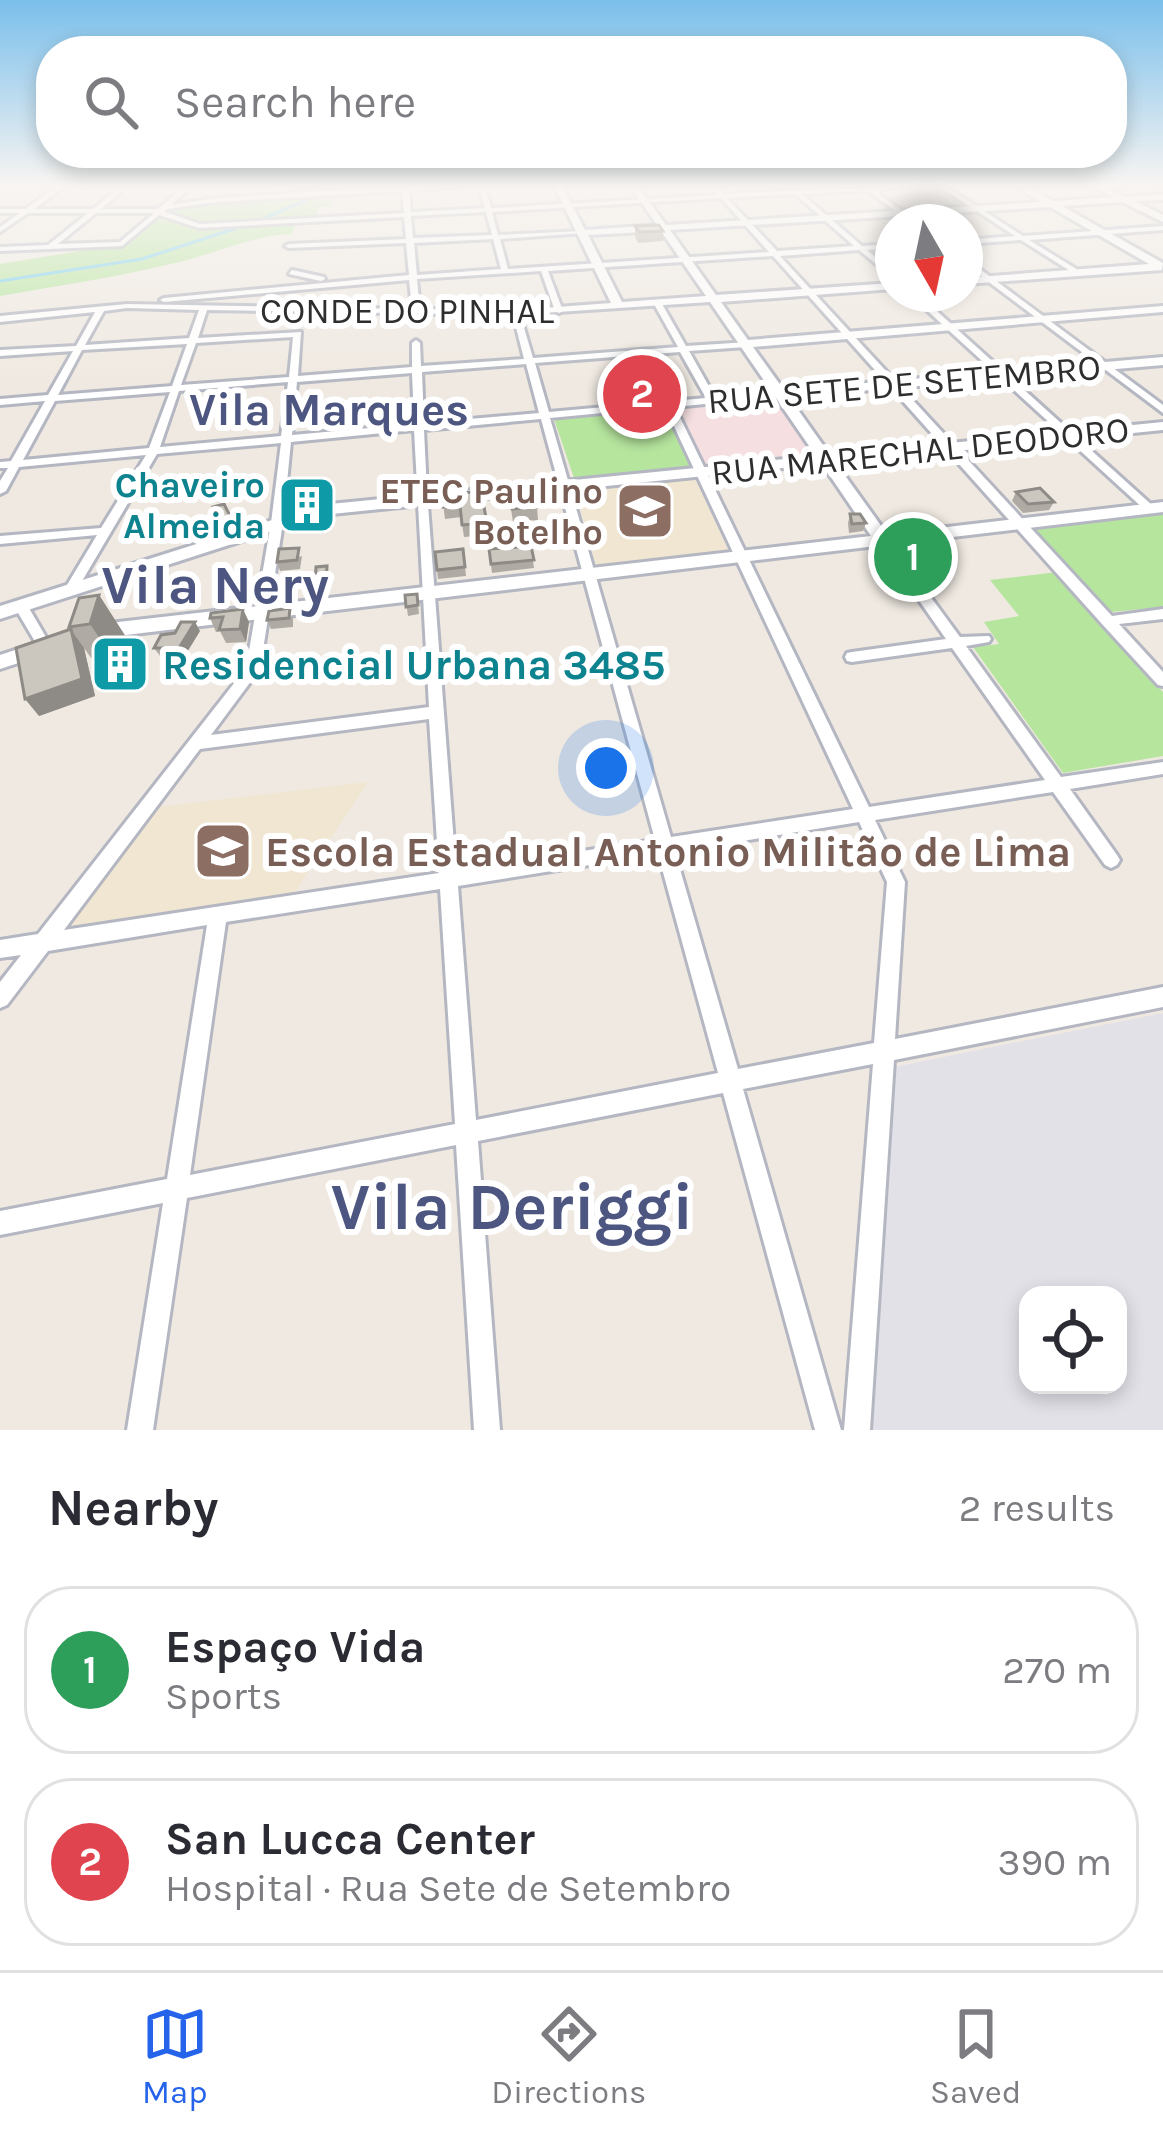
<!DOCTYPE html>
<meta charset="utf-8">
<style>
:root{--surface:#fff;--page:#f7f7f7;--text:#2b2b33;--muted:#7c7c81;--line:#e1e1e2;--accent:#2563eb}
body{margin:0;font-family:Karla,sans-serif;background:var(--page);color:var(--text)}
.controls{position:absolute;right:36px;bottom:36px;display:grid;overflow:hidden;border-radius:24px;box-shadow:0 6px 18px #0003}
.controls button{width:108px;height:108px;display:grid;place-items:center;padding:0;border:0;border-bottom:3px solid var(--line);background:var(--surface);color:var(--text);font:60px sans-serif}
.compass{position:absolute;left:875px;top:204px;width:108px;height:108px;border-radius:50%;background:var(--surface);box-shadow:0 6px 18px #0003;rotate:171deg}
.you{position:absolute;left:606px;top:768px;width:42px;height:42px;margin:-30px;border:9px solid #fff;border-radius:50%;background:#1a73e8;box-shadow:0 0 0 18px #1a73e833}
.badge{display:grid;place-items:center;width:78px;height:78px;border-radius:50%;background:var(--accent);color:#fff;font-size:39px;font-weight:700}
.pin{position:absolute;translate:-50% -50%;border:6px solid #fff;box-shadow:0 3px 12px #0006}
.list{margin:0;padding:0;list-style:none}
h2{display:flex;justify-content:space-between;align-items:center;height:156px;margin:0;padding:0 48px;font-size:51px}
h2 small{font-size:39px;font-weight:400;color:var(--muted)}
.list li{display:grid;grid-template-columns:78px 1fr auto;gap:36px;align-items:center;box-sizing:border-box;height:168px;margin:0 24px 24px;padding:0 24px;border:3px solid var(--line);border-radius:48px}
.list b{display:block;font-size:45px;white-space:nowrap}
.list p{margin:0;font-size:39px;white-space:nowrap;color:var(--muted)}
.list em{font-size:39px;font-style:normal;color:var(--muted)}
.icon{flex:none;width:66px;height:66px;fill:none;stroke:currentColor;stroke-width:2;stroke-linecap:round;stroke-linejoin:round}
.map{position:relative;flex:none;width:1163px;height:1430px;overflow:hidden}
.search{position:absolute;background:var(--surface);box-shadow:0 6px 18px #0003;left:36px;right:36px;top:36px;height:132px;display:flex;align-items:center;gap:30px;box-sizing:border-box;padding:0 42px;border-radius:48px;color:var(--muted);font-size:45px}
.sheet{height:540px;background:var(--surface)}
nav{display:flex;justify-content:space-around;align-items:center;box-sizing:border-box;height:168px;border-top:3px solid var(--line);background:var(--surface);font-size:33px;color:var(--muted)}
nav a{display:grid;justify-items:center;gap:6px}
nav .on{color:var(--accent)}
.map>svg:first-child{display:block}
.industrial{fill:#e3e1e8;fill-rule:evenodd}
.education{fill:#f0e6d1}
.medical{fill:#f5dfe0}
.green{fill:#b6e59e}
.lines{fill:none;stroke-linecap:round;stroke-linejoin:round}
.stream{stroke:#75cff0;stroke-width:3}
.street-casing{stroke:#b4b7c1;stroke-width:6}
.secondary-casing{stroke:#b4b7c1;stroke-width:6}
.street{fill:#fff;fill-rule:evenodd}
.secondary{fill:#fff;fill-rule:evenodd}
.wall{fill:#afaba4}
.shaded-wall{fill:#8e8b86}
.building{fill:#cbc7bf;stroke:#8e8b86;stroke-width:3}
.labels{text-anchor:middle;stroke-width:12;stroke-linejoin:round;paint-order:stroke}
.far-street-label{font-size:36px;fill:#2e2e2e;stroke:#fff}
.far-culture-label{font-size:36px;font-weight:bold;fill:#0d838f;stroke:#fff;text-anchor:end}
.far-education-label{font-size:36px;font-weight:bold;fill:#785e54;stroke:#fff;text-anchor:end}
.culture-label{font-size:42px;font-weight:bold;fill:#0d838f;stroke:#fff;text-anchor:start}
.education-label{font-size:42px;font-weight:bold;fill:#785e54;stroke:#fff;text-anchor:start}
.far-district-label{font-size:45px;font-weight:bold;fill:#4d5680;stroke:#fff}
.district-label{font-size:54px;font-weight:bold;fill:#4d5680;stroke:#fff}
.near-district-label{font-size:66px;font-weight:bold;fill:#4d5680;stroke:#fff}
</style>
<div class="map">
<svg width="1163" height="1430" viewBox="0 0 1163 1430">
<rect width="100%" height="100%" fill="#efe9e1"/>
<!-- industrial -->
<path class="industrial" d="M 1163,1013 L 1163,1430 L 866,1430 L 894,1067 ZM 1028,1295 L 1118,1295 L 1118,1385 L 1028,1385 Z"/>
<!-- education -->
<g class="education">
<path d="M 695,478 L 729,552 L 596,565 L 575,489 Z"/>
<path d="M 368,782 L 293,895 L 68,926 L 158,807 Z"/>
</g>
<!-- medical -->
<path class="medical" d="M 781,398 L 819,455 L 704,466 L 675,408 Z"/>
<!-- green -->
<g class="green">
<path d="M 298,186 L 351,186 L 350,192 L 333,193 L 331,206 L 318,207 L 316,220 L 296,222 L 292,234 C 252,235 215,254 175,263 C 117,277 58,286 0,296 L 0,264 L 122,244 L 157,215 L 176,207 L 297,194 L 292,193 Z"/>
<path d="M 662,408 L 691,467 L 574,478 L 554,419 Z"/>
<path d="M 1163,513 L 1163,607 L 1111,612 L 1034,530 Z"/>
<path d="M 1058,572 L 1163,692 L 1163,756 L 1063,773 L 973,647 L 999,644 L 984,622 L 1019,616 L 990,580 Z"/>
</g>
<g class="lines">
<!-- stream -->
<g class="stream">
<path d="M 324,191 L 333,186"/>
<path d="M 258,221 L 318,195"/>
<path d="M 0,281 L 142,259 L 243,226"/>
</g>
<!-- street casing -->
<g class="street-casing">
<g id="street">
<path d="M 58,186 L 65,186 L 34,209 L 93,209 L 121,186 L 128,186 L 101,209 L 158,209 L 185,186 L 192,186 L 171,205 L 216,198 L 402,186 L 468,186 L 409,191 L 411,212 L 485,208 L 479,186 L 485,186 L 491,208 L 718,195 L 710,186 L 716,186 L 724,194 L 908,186 L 874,190 L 917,222 L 910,222 L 867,190 L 802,194 L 862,246 L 893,244 L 893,248 L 867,250 L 893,272 L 893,278 L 859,250 L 780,256 L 1112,616 L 1163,609 L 1163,619 L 1119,624 L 1163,672 L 1163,686 L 1158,685 L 1102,624 L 773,256 L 548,271 L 563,311 L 559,313 L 555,311 L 541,271 L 417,279 L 420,309 L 519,311 L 533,358 L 678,347 L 654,304 L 658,302 L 662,304 L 686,346 L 749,342 L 750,344 L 746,347 L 689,351 L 715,397 L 781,391 L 784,392 L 784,396 L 675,407 L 869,807 L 1045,780 L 952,648 L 852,662 L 847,661 L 845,657 L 847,653 L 852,652 L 946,639 L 876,539 L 882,535 L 886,536 L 960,637 L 989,636 L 991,639 L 989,642 L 966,646 L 1061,777 L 1163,762 L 1163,774 L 1070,789 L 1117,855 L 1120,860 L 1117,865 L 1111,868 L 1105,865 L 1053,792 L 875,820 L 905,882 L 895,1039 L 1163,987 L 1163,1007 L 894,1060 L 870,1430 L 844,1430 L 873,1064 L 743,1089 L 841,1430 L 815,1430 L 723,1093 L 478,1141 L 500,1430 L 474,1430 L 456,1145 L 187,1198 L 153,1430 L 127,1430 L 163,1203 L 0,1235 L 0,1211 L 167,1179 L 207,925 L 48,951 L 7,1005 L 0,1008 L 0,982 L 21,955 L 0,958 L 0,940 L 38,934 L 246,668 L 271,523 L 281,443 L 157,454 L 75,593 L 65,593 L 64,590 L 97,535 L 0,544 L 0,536 L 101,528 L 146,455 L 19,467 L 6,491 L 0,494 L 0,481 L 8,468 L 0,468 L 0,462 L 11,461 L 45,401 L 0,405 L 0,399 L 48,395 L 73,351 L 0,356 L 0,350 L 76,346 L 95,312 L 0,322 L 0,316 L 127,304 L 412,309 L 409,280 L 164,302 L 160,300 L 164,298 L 409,275 L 406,243 L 289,248 L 285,246 L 289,244 L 406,239 L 404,217 L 199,228 L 159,215 L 122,246 L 0,251 L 0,247 L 48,245 L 88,213 L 28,213 L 0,232 L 0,227 L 20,213 L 0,213 L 0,209 L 25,209 ZM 402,191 L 404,213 L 200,224 L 165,212 L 167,209 L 216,202 ZM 795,194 L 854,246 L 777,251 L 727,198 ZM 721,198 L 769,252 L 508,269 L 500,239 L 584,233 L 581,231 L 498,235 L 492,212 ZM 486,212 L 492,235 L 413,238 L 411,216 ZM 96,213 L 154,213 L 120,242 L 58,244 ZM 493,239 L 501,269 L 417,275 L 414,243 ZM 127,308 L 199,310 L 189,338 L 85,345 L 104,311 ZM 207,310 L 513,315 L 524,359 L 421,366 L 420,343 L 416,340 L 412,343 L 412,367 L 298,376 L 301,332 L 198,338 ZM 293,337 L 289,377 L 181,385 L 196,343 ZM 187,344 L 172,386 L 58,395 L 82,350 ZM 680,352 L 706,398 L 549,412 L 535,363 ZM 526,364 L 539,413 L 424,423 L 422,372 ZM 412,373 L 414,424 L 292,435 L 297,382 ZM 288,382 L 281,436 L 160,447 L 179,391 ZM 170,392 L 149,448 L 23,460 L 55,401 ZM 665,407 L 853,809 L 671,837 L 550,418 ZM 541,419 L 655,840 L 456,870 L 427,492 L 424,430 ZM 414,430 L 429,707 L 211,735 L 260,669 L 283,523 L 291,442 ZM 429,719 L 439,873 L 64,930 L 200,749 ZM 859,822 L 887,882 L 874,1043 L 738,1069 L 675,852 ZM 658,854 L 718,1073 L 476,1120 L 458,886 ZM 440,889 L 455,1124 L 190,1175 L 226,922 Z"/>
<path d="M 938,186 L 945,186 L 1023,236 L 1163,226 L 1163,230 L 1029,240 L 1078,270 L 1075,274 L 1021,240 L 965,244 L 965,240 L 1015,236 Z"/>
<path d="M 965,258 L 1163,405 L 1163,413 L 965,264 Z"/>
<path d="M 292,270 L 324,277 L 325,279 L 321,281 L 289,274 Z"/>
<path d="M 909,294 L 918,294 L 1153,506 L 1153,510 L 1145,510 Z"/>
<path d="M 21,602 L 26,603 L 50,644 L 52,647 L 50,650 L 40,650 L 14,606 Z"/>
</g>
</g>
<!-- secondary casing -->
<g class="secondary-casing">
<g id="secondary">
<path d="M 554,186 L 562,186 L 585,230 L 657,225 L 630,186 L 638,186 L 666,225 L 1041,202 L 1016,186 L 1026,186 L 1053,201 L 1113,197 L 1093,186 L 1104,186 L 1125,197 L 1163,194 L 1163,200 L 1135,201 L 1163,215 L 1163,222 L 1122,202 L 1062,206 L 1163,263 L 1162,270 L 965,284 L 965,278 L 1149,264 L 1050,207 L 670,230 L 716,295 L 893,283 L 893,289 L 721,302 L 748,340 L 1163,306 L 1163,312 L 753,347 L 784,390 L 1163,357 L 1163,365 L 789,397 L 830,455 L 1163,422 L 1163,430 L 836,463 L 887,534 L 1163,502 L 1163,512 L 92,639 L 82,632 L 92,625 L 871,536 L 822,464 L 322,515 L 0,619 L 0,606 L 320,505 L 816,456 L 710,302 L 512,315 L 510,313 L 516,310 L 611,303 ZM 661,231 L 706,296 L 622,302 L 588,235 Z"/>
<path d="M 45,640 L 55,647 L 52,652 L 0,669 L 0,655 Z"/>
</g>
</g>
<!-- street -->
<use href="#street" class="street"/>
<!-- secondary -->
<use href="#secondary" class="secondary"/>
</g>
<!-- wall -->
<g class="wall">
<path d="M 635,226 L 663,231 L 663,241 L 638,243 L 635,237 Z"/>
<path d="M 631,379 L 654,390 L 653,398 L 636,400 L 630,387 Z"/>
<path d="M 508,489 L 537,507 L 538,520 L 513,522 Z"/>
<path d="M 481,491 L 488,535 L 464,537 L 461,517 L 445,519 L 442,495 Z"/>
<path d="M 1016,492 L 1054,502 L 1049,510 L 1023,513 L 1012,501 Z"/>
<path d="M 850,514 L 866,523 L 863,531 L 849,533 L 848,523 Z"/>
<path d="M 904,538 L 934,563 L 930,571 L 923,577 L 901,547 Z"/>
<path d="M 531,546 L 534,568 L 492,573 L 489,549 Z"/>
<path d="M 463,549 L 466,576 L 438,579 L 437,570 Z"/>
<path d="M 302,556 L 300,569 L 280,571 L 277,562 Z"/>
<path d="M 330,575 L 329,591 L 318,593 L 315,584 Z"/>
<path d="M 417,594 L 419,614 L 408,616 L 405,595 Z"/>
<path d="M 99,595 L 133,648 L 126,677 L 107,680 L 84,648 L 95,696 L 39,716 L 71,629 L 69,627 Z"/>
<path d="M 211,613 L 249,622 L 246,642 L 226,643 L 220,631 L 216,632 L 210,618 Z"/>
<path d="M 293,617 L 293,627 L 271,629 L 267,620 Z"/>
<path d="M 200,631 L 184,657 L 160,656 L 154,648 Z"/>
</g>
<!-- shaded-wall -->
<g class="shaded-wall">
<path d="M 231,518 L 235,527 L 224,530 L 220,522 Z"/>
<path d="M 99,595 L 133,648 L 126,677 L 90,624 Z"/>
<path d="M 243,609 L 249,622 L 246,642 L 240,629 Z"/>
<path d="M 195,622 L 200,631 L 184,657 L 179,648 Z"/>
<path d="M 71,630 L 84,648 L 95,696 L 39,716 L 25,699 Z"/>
</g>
<!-- building -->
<g class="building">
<path d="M 659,225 L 663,231 L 639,232 L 635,226 Z"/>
<path d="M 648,378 L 654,390 L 636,391 L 631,379 Z"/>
<path d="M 532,486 L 537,507 L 512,509 L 508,489 Z"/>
<path d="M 1040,488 L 1054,502 L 1028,504 L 1016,492 Z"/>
<path d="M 481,491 L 487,523 L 462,525 L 460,505 L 443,507 L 442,495 Z"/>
<path d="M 224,504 L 231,518 L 220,522 L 213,507 Z"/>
<path d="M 850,514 L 860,514 L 866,523 L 852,524 Z"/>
<path d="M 915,537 L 934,563 L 927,568 L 904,538 Z"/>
<path d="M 531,546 L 534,560 L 491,564 L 489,549 Z"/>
<path d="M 299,548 L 297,560 L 277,562 L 279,549 Z"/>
<path d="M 463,549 L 465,567 L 437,570 L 435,552 Z"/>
<path d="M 327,566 L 326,583 L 315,584 L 316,567 Z"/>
<path d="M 417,594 L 418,605 L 406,607 L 405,595 Z"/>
<path d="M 99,595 L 90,624 L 69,627 L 79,598 Z"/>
<path d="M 290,608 L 289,618 L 267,620 L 269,611 Z"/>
<path d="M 243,609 L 240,629 L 219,630 L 223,617 L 210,618 L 211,613 Z"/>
<path d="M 181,622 L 195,622 L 179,648 L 154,648 L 161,635 L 175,633 Z"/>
<path d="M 71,629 L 82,679 L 25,699 L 16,648 Z"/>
</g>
<!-- sky -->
<linearGradient id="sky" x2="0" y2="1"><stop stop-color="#7abfeb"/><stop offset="0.48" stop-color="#f8f5f2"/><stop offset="1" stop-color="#f8f5f2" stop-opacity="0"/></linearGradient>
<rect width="1163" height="386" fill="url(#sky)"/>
<!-- icons -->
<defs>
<g id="building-square" transform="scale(3)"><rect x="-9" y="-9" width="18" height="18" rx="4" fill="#0f9aa8" stroke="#fff"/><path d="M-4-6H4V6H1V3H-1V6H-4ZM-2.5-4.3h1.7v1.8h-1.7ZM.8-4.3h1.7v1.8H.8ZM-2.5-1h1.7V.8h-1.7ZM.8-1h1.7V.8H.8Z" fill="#fff"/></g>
<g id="university-square" transform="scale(3)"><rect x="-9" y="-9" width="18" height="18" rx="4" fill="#8d6e63" stroke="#fff"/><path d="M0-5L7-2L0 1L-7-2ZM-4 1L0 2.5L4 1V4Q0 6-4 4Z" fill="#fff"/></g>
<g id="school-square" transform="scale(3)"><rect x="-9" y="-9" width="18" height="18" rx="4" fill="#8d6e63" stroke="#fff"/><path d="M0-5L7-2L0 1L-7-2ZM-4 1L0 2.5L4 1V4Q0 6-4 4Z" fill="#fff"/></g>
</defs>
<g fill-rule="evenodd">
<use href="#building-square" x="307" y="505"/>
<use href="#university-square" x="645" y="511"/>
<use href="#building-square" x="120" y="664"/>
<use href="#school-square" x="223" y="851"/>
</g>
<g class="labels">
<!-- far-street labels -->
<g class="far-street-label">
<text x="407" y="323">CONDE DO PINHAL</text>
<text transform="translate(904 383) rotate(-5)" y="13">RUA SETE DE SETEMBRO</text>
<text transform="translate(920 450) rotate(-6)" y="13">RUA MARECHAL DEODORO</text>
</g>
<!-- far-culture labels -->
<g class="far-culture-label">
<text x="265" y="497">Chaveiro<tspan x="265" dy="41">Almeida</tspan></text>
</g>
<!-- far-education labels -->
<g class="far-education-label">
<text x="603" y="503">ETEC Paulino<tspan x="603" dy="41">Botelho</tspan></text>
</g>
<!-- culture labels -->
<g class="culture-label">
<text x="162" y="679">Residencial Urbana 3485</text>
</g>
<!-- education labels -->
<g class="education-label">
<text x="265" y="866">Escola Estadual Antonio Militão de Lima</text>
</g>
<!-- far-district labels -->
<g class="far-district-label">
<text x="329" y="425">Vila Marques</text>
</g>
<!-- district labels -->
<g class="district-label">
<text x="215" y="603">Vila Nery</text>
</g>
<!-- near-district labels -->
<g class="near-district-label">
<text x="512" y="1229">Vila Deriggi</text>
</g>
</g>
</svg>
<div class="controls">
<button><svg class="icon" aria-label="locate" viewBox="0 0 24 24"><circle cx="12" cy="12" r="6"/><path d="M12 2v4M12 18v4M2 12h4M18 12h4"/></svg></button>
</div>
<svg class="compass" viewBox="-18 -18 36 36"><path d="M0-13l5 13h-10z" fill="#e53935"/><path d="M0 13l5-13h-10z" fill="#7c7c81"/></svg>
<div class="you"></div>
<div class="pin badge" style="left:913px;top:557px;background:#2e9e5b">1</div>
<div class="pin badge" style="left:642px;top:394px;background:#e0444e">2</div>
<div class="search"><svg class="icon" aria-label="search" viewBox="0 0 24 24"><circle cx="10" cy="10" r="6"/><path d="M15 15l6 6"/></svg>Search here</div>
</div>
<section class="sheet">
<h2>Nearby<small>2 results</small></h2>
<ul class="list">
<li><span class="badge" style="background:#2e9e5b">1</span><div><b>Espaço Vida</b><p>Sports</p></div><em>270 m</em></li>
<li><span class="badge" style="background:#e0444e">2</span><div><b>San Lucca Center</b><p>Hospital · Rua Sete de Setembro</p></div><em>390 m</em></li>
</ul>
</section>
<nav>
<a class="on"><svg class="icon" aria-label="map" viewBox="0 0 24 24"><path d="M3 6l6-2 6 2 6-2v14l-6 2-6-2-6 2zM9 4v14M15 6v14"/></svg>Map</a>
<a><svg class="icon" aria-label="directions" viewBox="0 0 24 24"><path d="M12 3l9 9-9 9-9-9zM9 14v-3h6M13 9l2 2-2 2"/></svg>Directions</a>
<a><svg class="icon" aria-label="saved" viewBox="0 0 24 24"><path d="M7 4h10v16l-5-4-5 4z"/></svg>Saved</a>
</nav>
